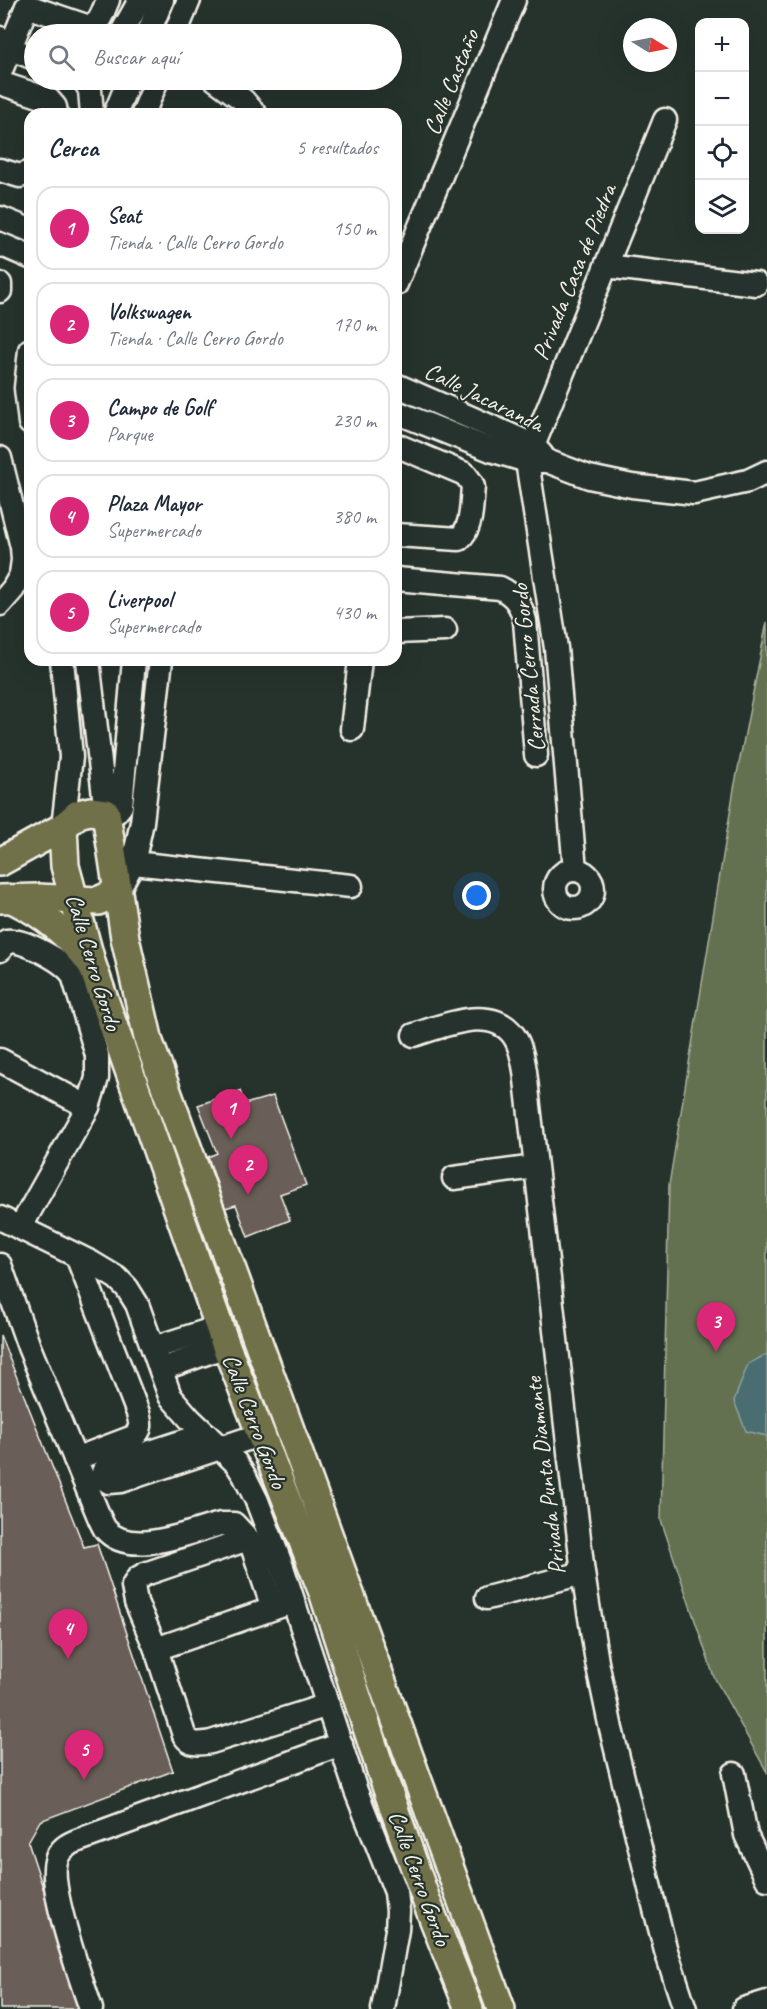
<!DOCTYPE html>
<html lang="es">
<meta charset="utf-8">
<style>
:root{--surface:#fff;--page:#f2f2f3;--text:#1f2937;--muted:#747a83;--line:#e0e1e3;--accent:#db2777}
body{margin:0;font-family:Caveat,sans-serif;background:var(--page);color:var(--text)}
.controls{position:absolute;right:18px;top:18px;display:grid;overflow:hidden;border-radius:12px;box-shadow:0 6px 24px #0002}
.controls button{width:54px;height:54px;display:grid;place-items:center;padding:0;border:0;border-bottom:2px solid var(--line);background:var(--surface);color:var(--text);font:30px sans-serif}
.compass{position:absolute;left:623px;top:18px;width:54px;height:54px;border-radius:50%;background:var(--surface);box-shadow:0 6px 24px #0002;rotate:100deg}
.you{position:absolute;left:477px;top:896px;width:21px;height:21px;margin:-15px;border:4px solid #fff;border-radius:50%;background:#1a73e8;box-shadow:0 0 0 9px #1a73e833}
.badge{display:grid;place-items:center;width:39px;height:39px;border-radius:50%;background:var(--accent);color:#fff;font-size:20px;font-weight:700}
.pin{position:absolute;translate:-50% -50px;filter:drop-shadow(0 2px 3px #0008)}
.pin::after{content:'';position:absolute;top:32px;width:21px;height:18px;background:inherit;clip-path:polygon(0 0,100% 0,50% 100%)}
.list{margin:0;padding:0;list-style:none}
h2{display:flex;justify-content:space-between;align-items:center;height:78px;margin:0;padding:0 24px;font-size:26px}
h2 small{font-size:20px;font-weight:400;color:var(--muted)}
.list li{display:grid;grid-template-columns:39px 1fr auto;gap:18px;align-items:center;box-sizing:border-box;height:84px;margin:0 12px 12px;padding:0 12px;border:2px solid var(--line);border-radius:18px}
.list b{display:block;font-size:22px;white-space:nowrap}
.list p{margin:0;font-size:20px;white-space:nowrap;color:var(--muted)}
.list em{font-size:20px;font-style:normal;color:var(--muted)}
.icon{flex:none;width:33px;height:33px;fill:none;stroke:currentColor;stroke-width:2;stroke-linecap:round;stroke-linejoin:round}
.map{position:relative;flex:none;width:767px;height:2009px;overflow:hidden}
.search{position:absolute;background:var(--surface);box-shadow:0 6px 24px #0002;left:24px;top:24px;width:378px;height:66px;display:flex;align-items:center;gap:15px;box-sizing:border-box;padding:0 21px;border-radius:33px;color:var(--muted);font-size:22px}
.panel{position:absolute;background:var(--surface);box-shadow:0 6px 24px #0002;left:24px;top:108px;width:378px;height:558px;border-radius:18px}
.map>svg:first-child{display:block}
.green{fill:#647151;stroke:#acb19c;stroke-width:1.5}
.water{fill:#4a6d71;stroke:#8ea2a1;stroke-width:1.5}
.building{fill:#6a5e59;stroke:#f4f1e8;stroke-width:1.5}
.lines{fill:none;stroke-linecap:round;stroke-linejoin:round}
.minor-casing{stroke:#f4f1e8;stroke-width:27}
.major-casing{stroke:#f4f1e8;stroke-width:32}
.minor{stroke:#26332d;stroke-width:22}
.major{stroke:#6f704a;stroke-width:27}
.labels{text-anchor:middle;stroke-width:4.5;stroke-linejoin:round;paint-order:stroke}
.street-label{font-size:24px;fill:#f4f1e8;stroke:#26332d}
</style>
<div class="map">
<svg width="767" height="2009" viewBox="0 0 767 2009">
<rect width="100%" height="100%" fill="#26332d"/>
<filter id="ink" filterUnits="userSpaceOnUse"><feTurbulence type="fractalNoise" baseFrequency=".0167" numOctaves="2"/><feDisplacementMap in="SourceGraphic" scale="12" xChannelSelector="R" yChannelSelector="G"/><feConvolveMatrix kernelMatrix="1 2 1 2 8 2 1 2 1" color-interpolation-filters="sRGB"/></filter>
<g filter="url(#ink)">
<!-- green -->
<path class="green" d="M 767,622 L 767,1772 L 714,1677 L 661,1520 L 669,1185 L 734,789 Z"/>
<!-- water -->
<path class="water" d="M 767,1354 L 767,1436 L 746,1431 L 734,1401 L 748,1364 Z"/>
<!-- building -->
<g class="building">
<path d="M 240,1091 L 245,1104 L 273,1096 L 306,1185 L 280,1194 L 290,1220 L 248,1237 L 236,1205 L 225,1208 L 208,1157 L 217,1153 L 198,1105 Z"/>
<path d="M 0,1335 L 84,1547 L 97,1544 L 173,1771 L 40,1821 L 28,1842 L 83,2009 L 0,2009 Z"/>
</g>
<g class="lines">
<!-- minor casing -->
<g class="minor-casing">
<g id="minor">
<path d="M 121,34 L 140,0"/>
<path d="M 148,34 L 162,0"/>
<path d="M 175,34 L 189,0"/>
<path d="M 0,38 L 9,48 L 34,58"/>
<path d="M 0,73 L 27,6 L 89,27 C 101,24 103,10 108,0"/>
<path d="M 84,80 L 90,90 L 92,114"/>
<path d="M 216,80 L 243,100 L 255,114"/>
<path d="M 0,83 L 48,99 L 55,107 L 56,114"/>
<path d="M 115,114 L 129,80"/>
<path d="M 143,114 L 157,80"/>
<path d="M 0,170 L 20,176 L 30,172"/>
<path d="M 0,218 L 30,230"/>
<path d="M 0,244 L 30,257"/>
<path d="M 606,266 L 756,284"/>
<path d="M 0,284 L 0,291"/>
<path d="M 396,284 L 514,0"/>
<path d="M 30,350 L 26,388 L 30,423"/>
<path d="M 396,385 L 533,445 L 542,455"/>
<path d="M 396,412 L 491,450 L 527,461 L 547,461 L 589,477 L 632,486 L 694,493 L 748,481 L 767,472"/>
<path d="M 396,445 L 465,474 L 471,482 L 473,487 C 471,505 473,527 459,539 L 396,535"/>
<path d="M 0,458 L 22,547 L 23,560 L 21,575 L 30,574"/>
<path d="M 396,579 L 500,588 C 515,595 521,605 525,621 L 536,755"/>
<path d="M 0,604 L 13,589 L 21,575"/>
<path d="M 396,632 L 445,630"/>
<path d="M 62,660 L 71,757 L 63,827"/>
<path d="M 88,660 L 106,813 L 116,812 L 121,806 L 134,660"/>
<path d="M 352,729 L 360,660"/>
<path d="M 133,863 L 351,886"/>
<path d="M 575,870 L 556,648 L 527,461 L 665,120"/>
<circle cx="574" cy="889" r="19"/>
<path d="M 117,892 L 133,863 L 142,822 L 161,660"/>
<path d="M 0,950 L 7,941 C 23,939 64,961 73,975 L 97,1055 L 97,1078 L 88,1107 L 20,1228"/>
<path d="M 414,1035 C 442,1026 492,1004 514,1036 C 521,1046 523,1059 525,1071 L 583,1573 L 597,1662 L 611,1729 L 655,1909 L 666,1951 L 685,2009"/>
<path d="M 0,1060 L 88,1107"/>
<path d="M 454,1178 L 535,1167"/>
<path d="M 0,1218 L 92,1263 L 117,1278 L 127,1288 L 137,1304 L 170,1396 L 190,1419 L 236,1463 L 244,1475 L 257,1501 L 282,1567 L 356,1791 L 396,1892 L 398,1911 L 397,1930 L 383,2009"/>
<path d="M 0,1265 L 29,1347 L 97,1512 C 99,1517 102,1524 105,1529 C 130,1559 191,1531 221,1524 L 234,1524 L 248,1539 L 253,1549 L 273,1608"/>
<path d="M 153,1348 L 219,1327"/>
<path d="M 162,1369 L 226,1346"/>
<path d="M 206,1434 L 108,1466 L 103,1472 L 103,1478 L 109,1482 L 121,1481 L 259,1435"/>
<path d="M 75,1459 L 133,1437 C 142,1430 141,1424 138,1413 L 77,1256"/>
<path d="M 248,1539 L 145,1574 L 138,1578 L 133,1586 L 136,1602 L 156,1649 L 184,1735 C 191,1746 199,1744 211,1742 L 328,1705"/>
<path d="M 487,1598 L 583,1573"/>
<path d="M 156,1649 L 286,1604"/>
<path d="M 734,1774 L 746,1835 L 767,1879"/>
<path d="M 91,2009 C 81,1979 48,1888 56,1861 C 59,1849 68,1844 79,1840 L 341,1744"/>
<path d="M 744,2009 L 767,2002"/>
</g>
</g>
<!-- major casing -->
<g class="major-casing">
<g id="major">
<path d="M 63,827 L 65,866 L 92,965 L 226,1346 L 324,1595 L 384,1780 L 428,1905 L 469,2009"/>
<path d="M 0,862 L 63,827 L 78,814 L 90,811 L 106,813 L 125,938 L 149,1042 L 501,2009"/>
<path d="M 0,899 L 38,898 L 98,901 L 117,892"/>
<path d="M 14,900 C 46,916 65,932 88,960"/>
</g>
</g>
<!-- minor -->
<use href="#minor" class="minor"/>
<!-- major -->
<use href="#major" class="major"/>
</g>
</g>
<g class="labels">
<!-- street labels -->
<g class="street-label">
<text transform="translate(451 82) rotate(-68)" y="8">Calle Castaño</text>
<text transform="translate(574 272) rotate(-68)" y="8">Privada Casa de Piedra</text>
<text transform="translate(484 397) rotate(26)" y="8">Calle Jacaranda</text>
<text transform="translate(528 668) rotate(-96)" y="8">Cerrada Cerro Gordo</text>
<text transform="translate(94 962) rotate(73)" y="8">Calle Cerro Gordo</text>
<text transform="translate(255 1421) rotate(69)" y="8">Calle Cerro Gordo</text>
<text transform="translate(545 1476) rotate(-97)" y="8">Privada Punta Diamante</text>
<text transform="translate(420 1878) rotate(70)" y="8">Calle Cerro Gordo</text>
</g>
</g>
</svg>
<div class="controls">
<button>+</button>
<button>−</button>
<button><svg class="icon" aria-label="locate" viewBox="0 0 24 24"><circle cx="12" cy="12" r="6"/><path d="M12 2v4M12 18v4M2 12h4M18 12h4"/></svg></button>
<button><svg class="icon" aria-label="layers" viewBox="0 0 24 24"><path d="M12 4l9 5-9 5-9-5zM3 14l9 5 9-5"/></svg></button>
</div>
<svg class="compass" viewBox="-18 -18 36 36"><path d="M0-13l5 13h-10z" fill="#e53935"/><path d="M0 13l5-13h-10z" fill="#747a83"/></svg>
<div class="you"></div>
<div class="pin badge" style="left:231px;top:1139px">1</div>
<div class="pin badge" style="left:248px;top:1195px">2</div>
<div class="pin badge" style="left:716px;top:1352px">3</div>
<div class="pin badge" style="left:68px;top:1659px">4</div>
<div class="pin badge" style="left:84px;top:1780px">5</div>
<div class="search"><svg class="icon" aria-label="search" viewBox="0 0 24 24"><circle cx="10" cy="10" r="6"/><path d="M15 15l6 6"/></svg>Buscar aquí</div>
<section class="panel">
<h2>Cerca<small>5 resultados</small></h2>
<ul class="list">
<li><span class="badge">1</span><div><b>Seat</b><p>Tienda · Calle Cerro Gordo</p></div><em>150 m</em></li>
<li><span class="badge">2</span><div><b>Volkswagen</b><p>Tienda · Calle Cerro Gordo</p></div><em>170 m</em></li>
<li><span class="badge">3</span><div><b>Campo de Golf</b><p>Parque</p></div><em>230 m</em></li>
<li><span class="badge">4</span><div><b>Plaza Mayor</b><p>Supermercado</p></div><em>380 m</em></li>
<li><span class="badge">5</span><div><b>Liverpool</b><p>Supermercado</p></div><em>430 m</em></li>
</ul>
</section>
</div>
